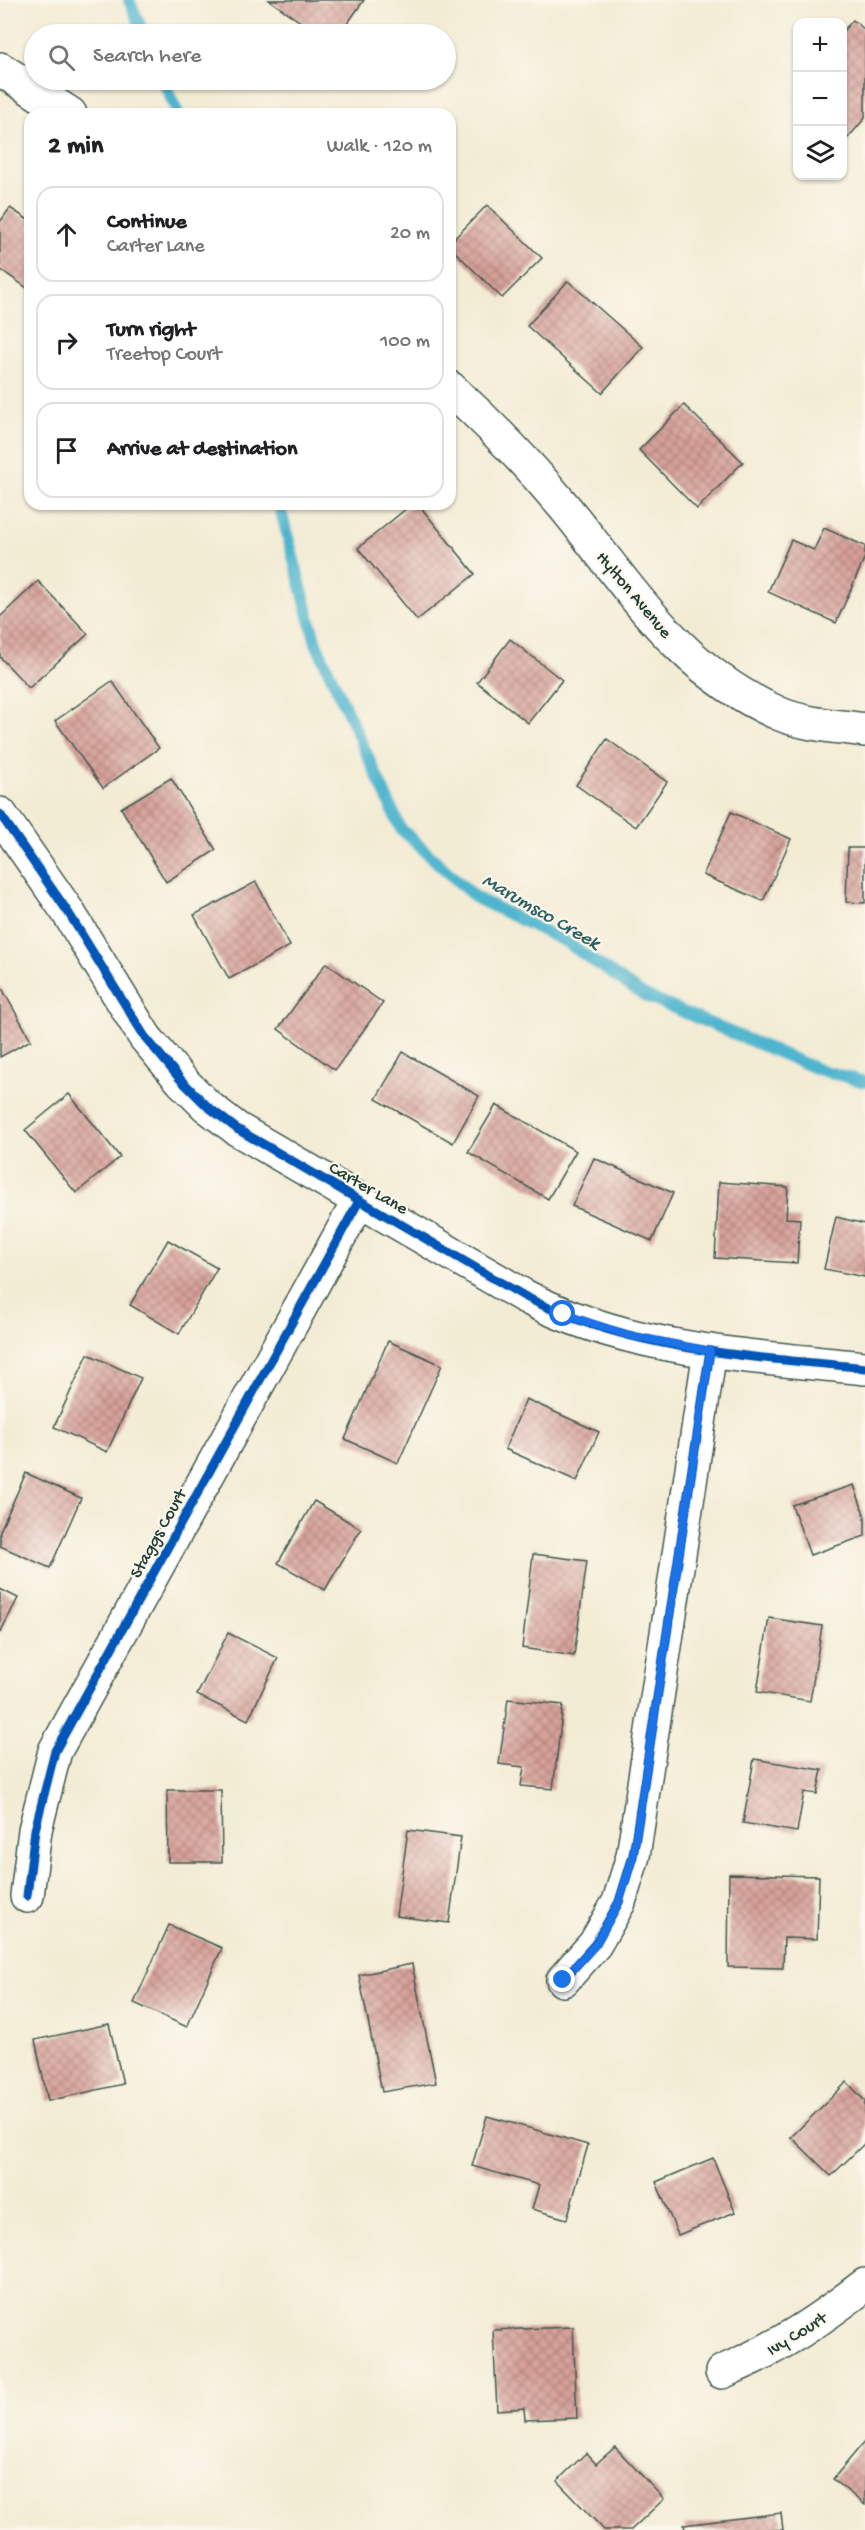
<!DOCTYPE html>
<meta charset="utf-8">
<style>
:root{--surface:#fff;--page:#f2f2f2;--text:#202124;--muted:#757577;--line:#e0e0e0}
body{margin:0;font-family:"Gochi Hand",sans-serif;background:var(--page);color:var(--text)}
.controls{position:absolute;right:18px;top:18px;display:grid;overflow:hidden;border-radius:12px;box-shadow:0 2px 4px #0004}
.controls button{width:54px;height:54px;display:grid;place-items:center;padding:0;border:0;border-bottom:2px solid var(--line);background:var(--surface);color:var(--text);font:30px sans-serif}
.stop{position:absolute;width:18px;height:18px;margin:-14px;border:4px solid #1a73e8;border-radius:50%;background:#fff}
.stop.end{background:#1a73e8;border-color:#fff;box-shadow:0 2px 6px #0008}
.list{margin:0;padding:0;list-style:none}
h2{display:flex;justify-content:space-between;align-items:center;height:78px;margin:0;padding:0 24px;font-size:26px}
h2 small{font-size:20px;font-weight:400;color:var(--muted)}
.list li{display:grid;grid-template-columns:39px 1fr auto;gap:18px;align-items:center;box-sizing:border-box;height:96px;margin:0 12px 12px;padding:0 12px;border:2px solid var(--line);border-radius:18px}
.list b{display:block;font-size:22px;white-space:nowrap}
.list p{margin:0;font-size:20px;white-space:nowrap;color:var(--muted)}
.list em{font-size:20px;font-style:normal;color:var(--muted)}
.icon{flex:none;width:33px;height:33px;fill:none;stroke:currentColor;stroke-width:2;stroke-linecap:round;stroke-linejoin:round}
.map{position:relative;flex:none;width:865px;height:2530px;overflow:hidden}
.search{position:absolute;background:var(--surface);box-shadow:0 2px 4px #0004;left:24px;top:24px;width:432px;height:66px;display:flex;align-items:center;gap:15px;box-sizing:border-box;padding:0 21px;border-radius:33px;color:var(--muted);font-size:22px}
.panel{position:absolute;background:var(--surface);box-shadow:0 2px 4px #0004;left:24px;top:108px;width:432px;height:402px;border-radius:18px}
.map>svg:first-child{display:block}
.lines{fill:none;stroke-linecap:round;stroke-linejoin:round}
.stream{stroke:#4fb5ce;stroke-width:12}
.building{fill:url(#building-cross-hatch)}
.street-casing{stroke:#3f574c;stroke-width:36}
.street{stroke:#fff;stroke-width:33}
.cycleway-casing{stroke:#fbf7ec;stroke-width:13}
.cycleway{stroke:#0057b8;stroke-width:9}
.route{stroke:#1a73e8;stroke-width:8}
.labels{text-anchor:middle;stroke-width:4.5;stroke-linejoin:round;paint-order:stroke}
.street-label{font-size:18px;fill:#1f3d34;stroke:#fbf7ec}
.water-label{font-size:20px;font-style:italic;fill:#2d6162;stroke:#fbf7ec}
</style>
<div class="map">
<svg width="865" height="2530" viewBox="0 0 865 2530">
<defs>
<pattern id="building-cross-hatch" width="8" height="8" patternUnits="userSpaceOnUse" patternTransform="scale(1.5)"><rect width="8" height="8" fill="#d7a19a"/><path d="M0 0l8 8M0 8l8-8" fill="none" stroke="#ae847e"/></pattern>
</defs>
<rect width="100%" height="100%" fill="#fbf7ec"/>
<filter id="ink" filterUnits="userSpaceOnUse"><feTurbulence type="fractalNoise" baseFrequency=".0167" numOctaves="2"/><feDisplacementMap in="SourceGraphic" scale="12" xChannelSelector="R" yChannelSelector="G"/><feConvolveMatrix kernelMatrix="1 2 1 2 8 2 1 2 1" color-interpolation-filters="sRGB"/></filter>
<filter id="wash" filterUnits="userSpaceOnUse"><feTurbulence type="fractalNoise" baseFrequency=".008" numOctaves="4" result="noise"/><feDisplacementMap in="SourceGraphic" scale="24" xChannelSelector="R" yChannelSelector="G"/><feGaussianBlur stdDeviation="1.35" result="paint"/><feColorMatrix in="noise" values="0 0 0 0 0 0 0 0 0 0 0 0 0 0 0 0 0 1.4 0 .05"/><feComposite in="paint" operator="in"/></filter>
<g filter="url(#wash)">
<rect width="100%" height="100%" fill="#f3ecd5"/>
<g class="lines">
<!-- stream -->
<g class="stream">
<path d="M 129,0 L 144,34"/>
<path d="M 163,80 L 178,114"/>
<path d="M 279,504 L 316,643 L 401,829 L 476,898 L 566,942 L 643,995 L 817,1069 L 865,1082"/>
</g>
</g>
<g id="blocks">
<!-- building -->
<g class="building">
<path d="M 269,0 L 364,0 L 340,34 L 318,34 Z"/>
<path d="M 853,20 L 865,30 L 865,118 L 848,138 L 842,133 L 842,32 Z"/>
<path d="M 487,205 L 542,258 L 502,298 L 450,247 L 450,243 Z"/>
<path d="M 10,208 L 30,221 L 30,290 L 0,269 L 0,222 Z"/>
<path d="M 568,281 L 643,347 L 602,393 L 527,326 Z"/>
<path d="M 684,405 L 743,462 L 697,509 L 639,450 Z"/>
<path d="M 412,504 L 418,504 L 475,574 L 417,620 L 358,548 Z"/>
<path d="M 824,528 L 865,546 L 865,557 L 836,623 L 768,592 L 791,540 L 814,550 Z"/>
<path d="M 38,581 L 88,634 L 29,688 L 0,657 L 0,617 Z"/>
<path d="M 510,639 L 562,680 L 528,723 L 477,682 Z"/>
<path d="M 112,681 L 159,748 L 103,788 L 55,721 Z"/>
<path d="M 607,739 L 667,782 L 636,827 L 576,785 Z"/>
<path d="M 171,778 L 216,850 L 166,882 L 121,808 Z"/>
<path d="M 731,812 L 791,839 L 763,901 L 703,875 Z"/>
<path d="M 848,848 L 865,848 L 865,903 L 846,902 Z"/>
<path d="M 256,882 L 290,946 L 229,979 L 194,915 Z"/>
<path d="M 326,963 L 383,1003 L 335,1070 L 278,1029 Z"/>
<path d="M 0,985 L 31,1040 L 0,1057 Z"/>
<path d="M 403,1052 L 479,1096 L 453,1143 L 376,1099 Z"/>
<path d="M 69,1094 L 120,1157 L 76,1193 L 25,1130 Z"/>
<path d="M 496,1105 L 576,1151 L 548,1199 L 468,1152 Z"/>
<path d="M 594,1158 L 673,1193 L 652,1241 L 572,1206 Z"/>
<path d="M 719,1182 L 788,1187 L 786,1218 L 800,1219 L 797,1263 L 715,1258 Z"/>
<path d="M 836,1217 L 865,1224 L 865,1277 L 824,1269 Z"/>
<path d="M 168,1240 L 217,1268 L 179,1334 L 130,1305 Z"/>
<path d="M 388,1341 L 442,1365 L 398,1463 L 345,1439 Z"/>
<path d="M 88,1354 L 141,1378 L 107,1452 L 54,1427 Z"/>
<path d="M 526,1399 L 599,1432 L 577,1481 L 505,1449 Z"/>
<path d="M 26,1473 L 81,1498 L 50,1568 L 0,1546 L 0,1531 Z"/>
<path d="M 854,1485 L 865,1517 L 865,1536 L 810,1555 L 792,1505 Z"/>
<path d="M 314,1501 L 361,1529 L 325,1590 L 278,1563 Z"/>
<path d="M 533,1554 L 587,1561 L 574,1656 L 522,1648 Z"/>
<path d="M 0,1589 L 18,1598 L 0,1633 Z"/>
<path d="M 769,1618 L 822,1626 L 810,1701 L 757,1692 Z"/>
<path d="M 228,1633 L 278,1658 L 248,1720 L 197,1695 Z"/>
<path d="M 508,1699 L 563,1705 L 553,1789 L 521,1786 L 524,1767 L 499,1764 Z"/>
<path d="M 754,1759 L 822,1770 L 817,1794 L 804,1792 L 797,1832 L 743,1823 Z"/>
<path d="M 167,1790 L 221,1790 L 222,1862 L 168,1862 Z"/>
<path d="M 408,1830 L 461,1837 L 449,1923 L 396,1916 Z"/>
<path d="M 729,1874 L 819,1876 L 817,1939 L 784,1938 L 783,1968 L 728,1967 Z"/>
<path d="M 169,1925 L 222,1948 L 187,2027 L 134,2003 Z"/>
<path d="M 412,1964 L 436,2083 L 382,2092 L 359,1975 Z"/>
<path d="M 109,2024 L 123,2084 L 48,2101 L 35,2040 Z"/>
<path d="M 847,2082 L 865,2101 L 865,2143 L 831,2176 L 791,2137 Z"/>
<path d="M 487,2116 L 588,2145 L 567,2219 L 532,2209 L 539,2185 L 472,2166 Z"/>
<path d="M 713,2158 L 735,2212 L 678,2235 L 656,2182 Z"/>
<path d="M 573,2327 L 577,2418 L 525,2420 L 524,2408 L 497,2410 L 493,2330 Z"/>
<path d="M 865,2441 L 865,2505 L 833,2479 Z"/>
<path d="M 615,2447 L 664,2499 L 631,2530 L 604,2530 L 557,2481 L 586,2453 L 596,2464 Z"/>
<path d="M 781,2513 L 783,2530 L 685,2530 L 684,2525 Z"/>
</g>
</g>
</g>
<g filter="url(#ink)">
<use href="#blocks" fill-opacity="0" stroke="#3f574c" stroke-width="1.5"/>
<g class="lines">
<!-- street casing -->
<g class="street-casing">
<g id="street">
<path d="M 0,69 L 70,114"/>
<path d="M 450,388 C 491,425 530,466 566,509 C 631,589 681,672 780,714 C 807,725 837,726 865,730"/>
<path d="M 0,814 L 68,912 L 145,1037 L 181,1080 L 207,1106 L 237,1129 L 524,1296 C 628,1351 750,1356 865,1368"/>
<path d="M 27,1896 L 35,1830 L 55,1751 L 359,1201"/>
<path d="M 563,1980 L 595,1944 L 619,1902 L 633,1856 L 710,1351"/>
<path d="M 722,2372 C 778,2348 817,2322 865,2285"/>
</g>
</g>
<!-- street -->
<use href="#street" class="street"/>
<!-- cycleway casing -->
<g class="cycleway-casing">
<g id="cycleway">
<path d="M 0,814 L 68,912 L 145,1037 L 181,1080 L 207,1106 L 237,1129 L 524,1296 C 628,1351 750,1356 865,1368"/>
<path d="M 27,1896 L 35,1830 L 55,1751 L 359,1201"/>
<path d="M 563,1980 L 595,1944 L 619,1902 L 633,1856 L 710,1351"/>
</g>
</g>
<!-- cycleway -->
<use href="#cycleway" class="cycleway"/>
</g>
</g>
<g class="lines" filter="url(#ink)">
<!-- route -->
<path class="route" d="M 563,1314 L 628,1335 L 710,1351 L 633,1856 L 619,1902 L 596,1944 L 563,1980"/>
</g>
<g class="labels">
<!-- street labels -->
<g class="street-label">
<text transform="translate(635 594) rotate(50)" y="6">Hylton Avenue</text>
<text transform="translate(369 1187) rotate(30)" y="6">Carter Lane</text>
<text transform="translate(157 1533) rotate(-61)" y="6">Staggs Court</text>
<text transform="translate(796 2333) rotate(-32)" y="6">Ivy Court</text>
</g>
<!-- water labels -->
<g class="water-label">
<text transform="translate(542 910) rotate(30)" y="7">Marumsco Creek</text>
</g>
</g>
</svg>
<div class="controls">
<button>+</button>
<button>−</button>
<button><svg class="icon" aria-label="layers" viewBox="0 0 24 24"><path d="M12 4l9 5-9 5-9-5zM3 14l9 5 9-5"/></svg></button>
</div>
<div class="stop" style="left:563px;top:1314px"></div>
<div class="stop end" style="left:563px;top:1980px"></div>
<div class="search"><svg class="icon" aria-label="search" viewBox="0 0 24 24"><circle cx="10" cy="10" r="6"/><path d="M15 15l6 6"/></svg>Search here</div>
<section class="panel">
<h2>2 min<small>Walk · 120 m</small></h2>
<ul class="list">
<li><svg class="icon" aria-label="ahead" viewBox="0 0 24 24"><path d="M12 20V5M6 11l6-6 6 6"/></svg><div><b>Continue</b><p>Carter Lane</p></div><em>20 m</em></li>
<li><svg class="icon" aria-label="right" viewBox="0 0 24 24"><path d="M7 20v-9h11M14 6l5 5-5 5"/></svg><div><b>Turn right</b><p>Treetop Court</p></div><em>100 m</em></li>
<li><svg class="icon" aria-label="arrive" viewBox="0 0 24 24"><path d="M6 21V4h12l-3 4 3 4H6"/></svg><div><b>Arrive at destination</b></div></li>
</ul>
</section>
</div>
